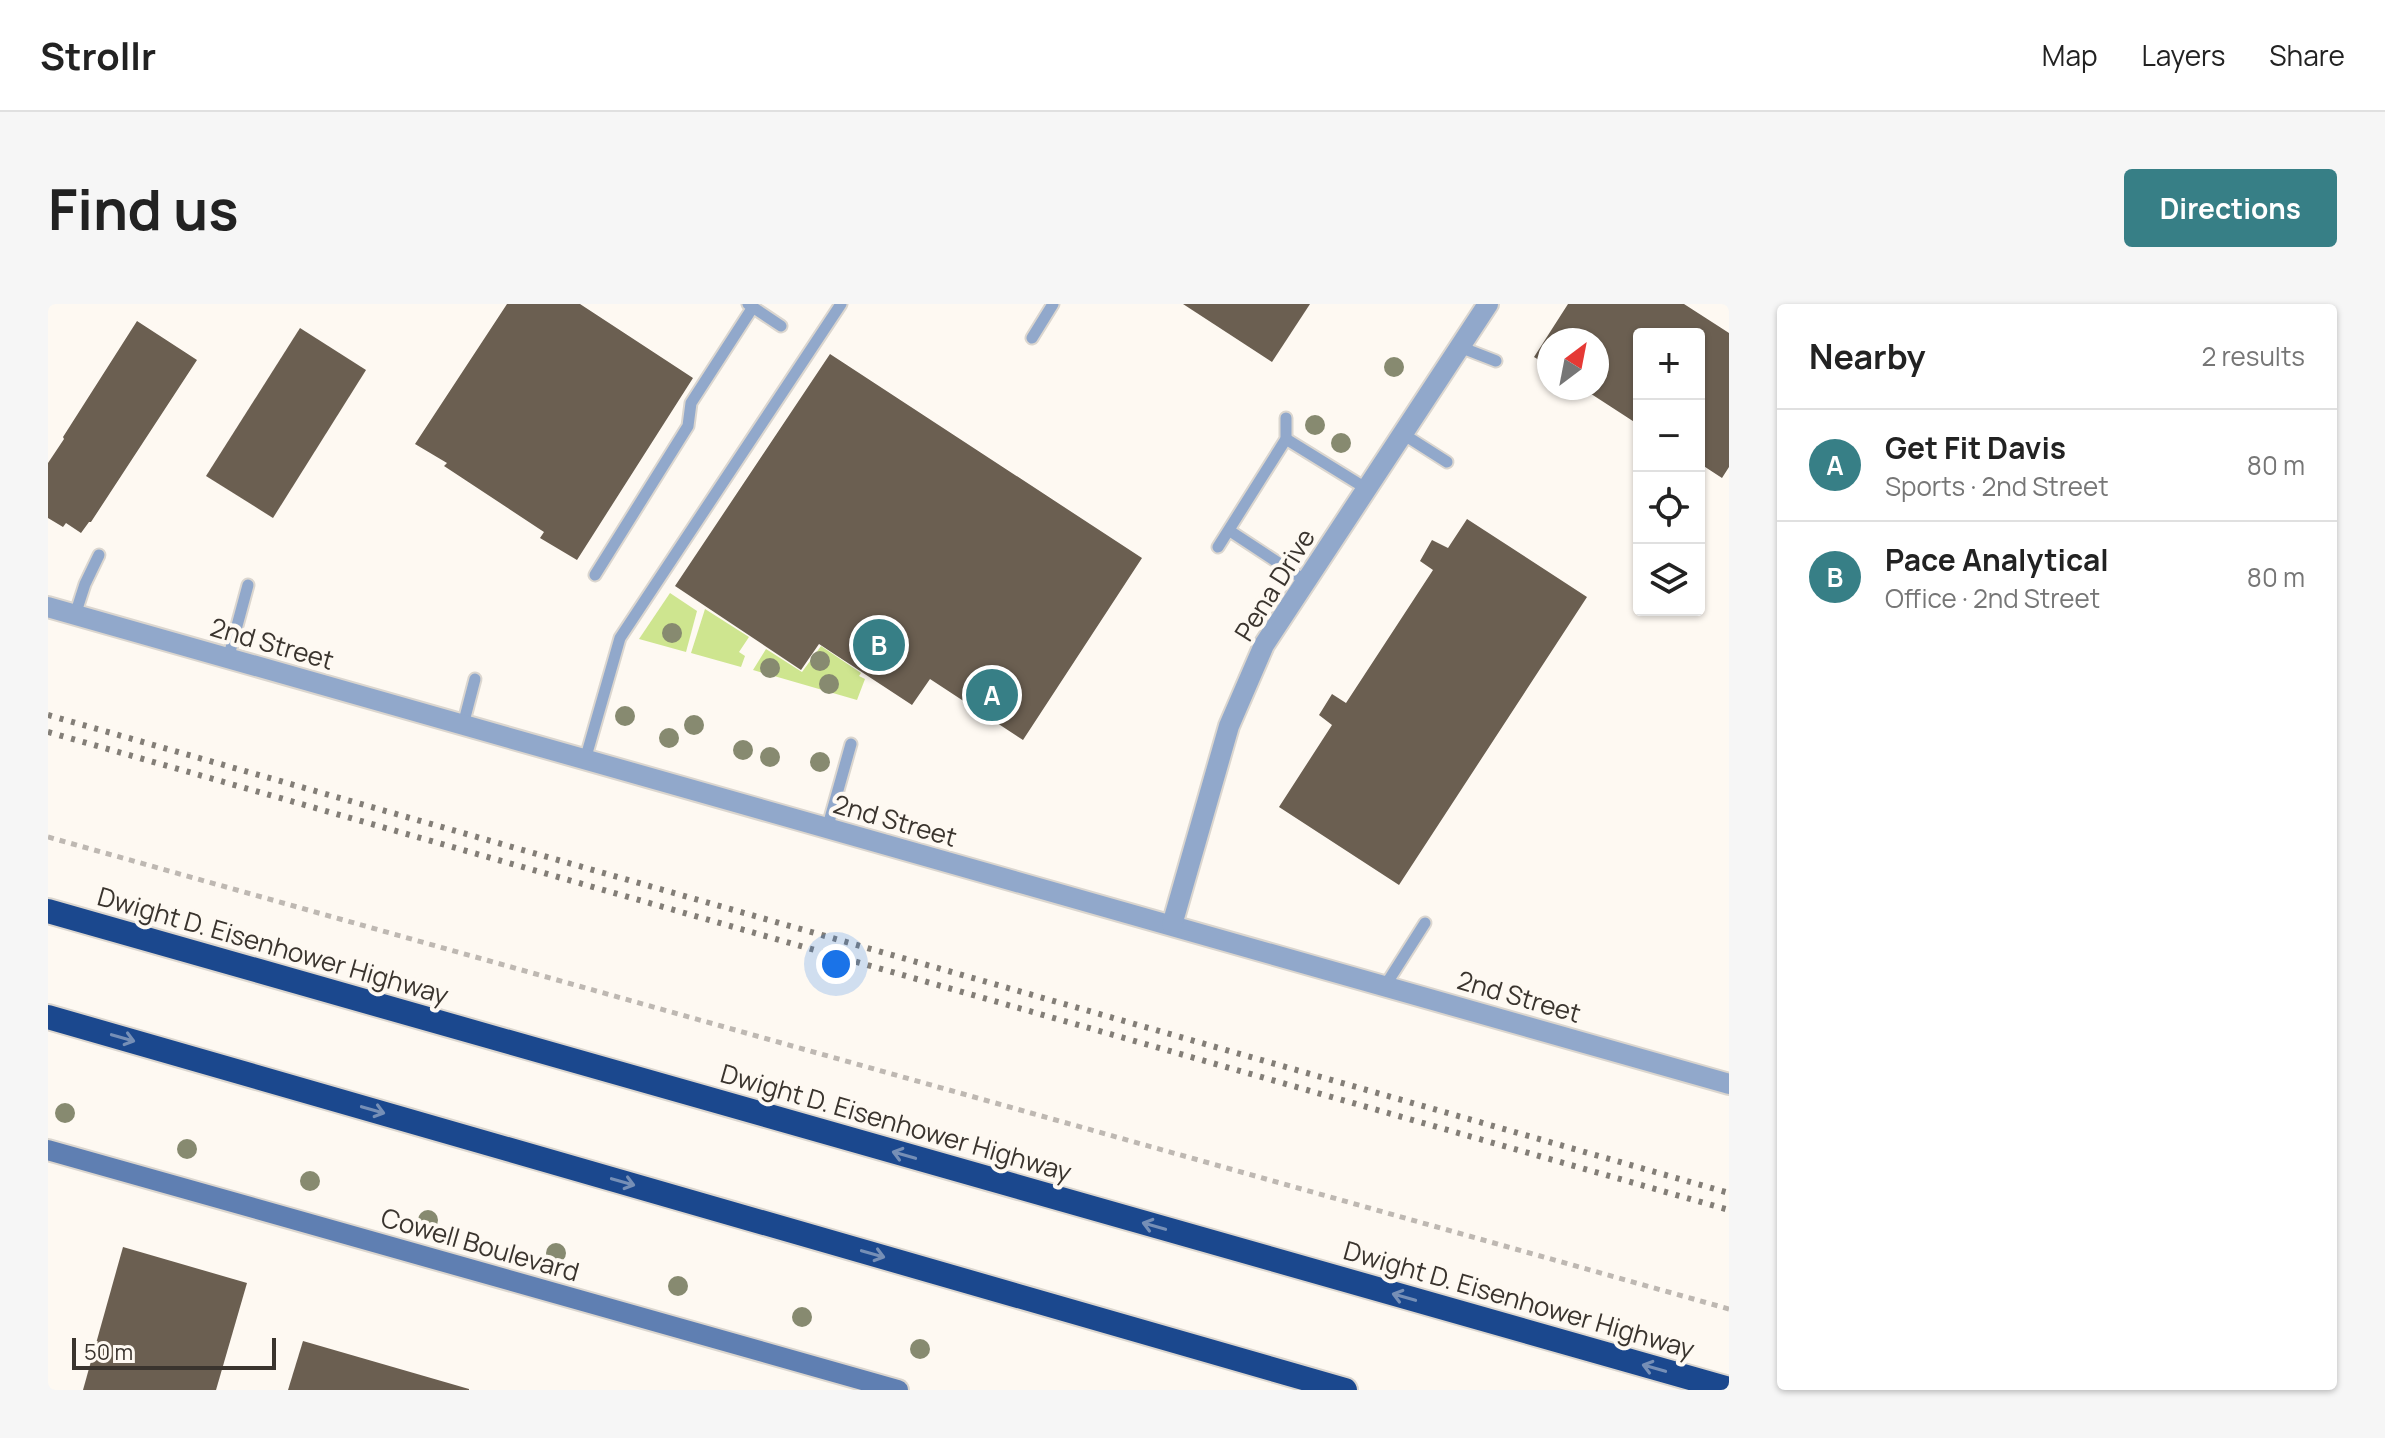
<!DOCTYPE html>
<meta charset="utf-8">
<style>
:root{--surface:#fff;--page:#f6f6f6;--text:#222;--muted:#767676;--line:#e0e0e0;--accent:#377f86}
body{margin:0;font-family:Manrope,sans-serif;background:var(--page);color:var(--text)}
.controls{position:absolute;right:24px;top:24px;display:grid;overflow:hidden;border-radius:8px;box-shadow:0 2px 6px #0004}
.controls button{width:72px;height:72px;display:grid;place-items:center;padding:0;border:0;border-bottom:2px solid var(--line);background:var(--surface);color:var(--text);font:40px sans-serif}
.compass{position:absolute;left:1489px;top:24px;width:72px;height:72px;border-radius:50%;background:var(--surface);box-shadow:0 2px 6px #0004;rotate:32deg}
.scale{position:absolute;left:24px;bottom:20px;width:204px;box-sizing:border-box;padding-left:8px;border:4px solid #3a342e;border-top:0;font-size:22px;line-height:28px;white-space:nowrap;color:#3a342e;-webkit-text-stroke:6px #fef9f2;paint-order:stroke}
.you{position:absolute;left:788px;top:660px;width:28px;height:28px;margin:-20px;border:6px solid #fff;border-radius:50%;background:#1a73e8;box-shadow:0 0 0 12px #1a73e833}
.badge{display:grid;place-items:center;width:52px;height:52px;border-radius:50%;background:var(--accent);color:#fff;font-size:26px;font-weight:700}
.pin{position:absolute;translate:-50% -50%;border:4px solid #fff;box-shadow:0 2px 8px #0006}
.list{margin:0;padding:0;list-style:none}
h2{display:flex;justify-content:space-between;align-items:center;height:104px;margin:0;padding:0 32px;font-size:34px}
h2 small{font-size:26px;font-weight:400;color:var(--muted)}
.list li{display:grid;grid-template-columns:52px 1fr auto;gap:24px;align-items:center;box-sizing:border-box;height:112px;padding:0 32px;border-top:2px solid var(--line)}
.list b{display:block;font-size:30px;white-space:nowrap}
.list p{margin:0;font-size:26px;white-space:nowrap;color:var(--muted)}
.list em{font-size:26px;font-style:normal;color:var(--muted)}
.icon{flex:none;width:44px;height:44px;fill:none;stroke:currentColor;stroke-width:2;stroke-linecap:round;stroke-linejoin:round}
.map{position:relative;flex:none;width:1681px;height:1086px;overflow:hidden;border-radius:8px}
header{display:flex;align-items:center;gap:48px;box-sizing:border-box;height:112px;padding:0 40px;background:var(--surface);border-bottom:2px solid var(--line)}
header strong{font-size:38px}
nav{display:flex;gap:44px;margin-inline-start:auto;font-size:28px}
.intro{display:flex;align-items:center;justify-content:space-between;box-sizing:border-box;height:192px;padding:0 48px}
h1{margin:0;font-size:56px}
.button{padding:20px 36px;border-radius:8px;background:var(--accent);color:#fff;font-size:28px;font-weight:700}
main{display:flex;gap:48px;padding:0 48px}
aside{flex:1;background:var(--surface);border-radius:8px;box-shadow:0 2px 6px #0004}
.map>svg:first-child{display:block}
.green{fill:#cee58f}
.building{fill:#6b5f51}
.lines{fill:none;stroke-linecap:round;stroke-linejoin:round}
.service-casing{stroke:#dbd6cf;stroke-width:15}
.tertiary-casing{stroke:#dbd6cf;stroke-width:24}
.secondary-casing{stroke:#dbd6cf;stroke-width:24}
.motorway-casing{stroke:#dbd6cf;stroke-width:28}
.path{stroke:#beb8b2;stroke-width:5;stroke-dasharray:6 6;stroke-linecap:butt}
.service{stroke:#91a8cb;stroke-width:11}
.tertiary{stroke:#91a8cb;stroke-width:20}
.secondary{stroke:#5f7fb2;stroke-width:20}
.motorway{stroke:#1b488e;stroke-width:24}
.rail{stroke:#837e77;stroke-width:6;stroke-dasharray:4 8;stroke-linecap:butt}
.tree{fill:#878a70}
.oneway{stroke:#768fb6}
.labels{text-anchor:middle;stroke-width:8;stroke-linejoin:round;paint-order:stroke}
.street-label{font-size:26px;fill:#3a342e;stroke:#fef9f2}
</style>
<header>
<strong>Strollr</strong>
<nav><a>Map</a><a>Layers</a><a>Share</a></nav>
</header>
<div class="intro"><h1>Find us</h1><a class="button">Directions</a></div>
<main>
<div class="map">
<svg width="1681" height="1086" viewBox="0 0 1681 1086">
<rect width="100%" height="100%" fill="#fef9f2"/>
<!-- green -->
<g class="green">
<path d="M 622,289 L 649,307 L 638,348 L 591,335 Z"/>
<path d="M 657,305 L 701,333 L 691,348 L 697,352 L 693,363 L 643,349 Z"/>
<path d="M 773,342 L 813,369 L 811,372 L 817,375 L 809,396 L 705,366 L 718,345 L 754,368 Z"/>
</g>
<!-- building -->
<g class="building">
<path d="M 459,0 L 532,0 L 645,74 L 529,256 L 492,234 L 496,228 L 396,162 L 399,159 L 367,140 Z"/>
<path d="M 1135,0 L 1262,0 L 1224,58 Z"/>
<path d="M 1520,0 L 1636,0 L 1681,29 L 1681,163 L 1674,174 L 1651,159 L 1651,30 L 1591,30 L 1591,121 L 1534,84 L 1549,84 L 1549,36 L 1501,36 L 1501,62 L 1486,53 Z"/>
<path d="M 89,17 L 149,56 L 43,218 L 41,218 L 33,229 L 18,219 L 15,223 L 0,214 L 0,159 L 16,135 L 15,133 Z"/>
<path d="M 252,24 L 318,66 L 225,214 L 158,172 Z"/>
<path d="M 782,50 L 1094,254 L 975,436 L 882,375 L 864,401 L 771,340 L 753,366 L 627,282 Z"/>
<path d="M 1419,215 L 1539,293 L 1351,581 L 1231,503 L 1284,421 L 1271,411 L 1284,390 L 1298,399 L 1385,266 L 1372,257 L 1384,236 L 1400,244 Z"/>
<path d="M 75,943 L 199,979 L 168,1086 L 35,1086 Z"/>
<path d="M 255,1037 L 421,1085 L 421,1086 L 240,1086 Z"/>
</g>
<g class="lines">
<!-- service casing -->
<g class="service-casing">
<g id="service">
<path d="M 700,0 L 733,22"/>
<path d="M 984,34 L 1005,0"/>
<path d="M 1412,43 L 1448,57"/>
<path d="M 1355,130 L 1399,158"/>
<path d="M 1238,135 L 1319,185"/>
<path d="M 1182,227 L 1258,277"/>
<path d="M 1170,243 L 1238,135 L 1238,114"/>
<path d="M 547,271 L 640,122 L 643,99 L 705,3"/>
<path d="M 27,311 L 37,280 L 51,251"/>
<path d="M 180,355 L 200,281"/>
<path d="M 415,421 L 427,375"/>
<path d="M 537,456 L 572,334 L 793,0"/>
<path d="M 779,525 L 803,440"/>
<path d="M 1337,682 L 1377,619"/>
</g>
</g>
<!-- tertiary casing -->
<g class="tertiary-casing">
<g id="tertiary">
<path d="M 0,303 L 1681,780"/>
<path d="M 1124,621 L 1181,422 L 1216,341 L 1440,0"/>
</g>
</g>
<!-- secondary casing -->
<g class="secondary-casing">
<path id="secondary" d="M 0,846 L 850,1086"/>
</g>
<!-- motorway casing -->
<g class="motorway-casing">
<g id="motorway">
<path d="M 0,607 L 1681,1085"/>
<path d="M 0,713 L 1297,1086"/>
</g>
</g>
<!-- path -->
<path class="path" d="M 0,533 L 1681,1005"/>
<!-- service -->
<use href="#service" class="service"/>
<!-- tertiary -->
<use href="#tertiary" class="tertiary"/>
<!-- secondary -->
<use href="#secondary" class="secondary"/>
<!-- motorway -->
<use href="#motorway" class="motorway"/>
<!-- rail -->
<g class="rail">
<path d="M 0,411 L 1681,889"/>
<path d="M 0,428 L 1681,906"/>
</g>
</g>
<!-- trees -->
<g class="tree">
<circle cx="1346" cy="63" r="10"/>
<circle cx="1267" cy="121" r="10"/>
<circle cx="1293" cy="139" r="10"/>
<circle cx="624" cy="329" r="10"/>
<circle cx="772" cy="357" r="10"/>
<circle cx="722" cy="364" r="10"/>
<circle cx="781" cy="380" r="10"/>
<circle cx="577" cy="412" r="10"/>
<circle cx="646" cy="421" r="10"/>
<circle cx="621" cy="434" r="10"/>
<circle cx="695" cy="446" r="10"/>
<circle cx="722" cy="453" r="10"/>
<circle cx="772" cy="458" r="10"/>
<circle cx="17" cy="809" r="10"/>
<circle cx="139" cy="845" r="10"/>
<circle cx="262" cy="877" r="10"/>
<circle cx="380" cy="916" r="10"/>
<circle cx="508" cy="949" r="10"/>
<circle cx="630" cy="982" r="10"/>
<circle cx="754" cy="1013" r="10"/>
<circle cx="872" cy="1045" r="10"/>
</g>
<!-- one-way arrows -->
<defs><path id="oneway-shaft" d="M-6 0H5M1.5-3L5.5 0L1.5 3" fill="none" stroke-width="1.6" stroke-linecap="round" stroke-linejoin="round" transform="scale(2)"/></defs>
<g class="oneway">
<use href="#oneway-shaft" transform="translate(75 734) rotate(16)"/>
<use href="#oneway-shaft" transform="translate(325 806) rotate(16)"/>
<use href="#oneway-shaft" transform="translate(856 851) rotate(-164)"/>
<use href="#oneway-shaft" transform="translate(575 878) rotate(16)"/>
<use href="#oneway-shaft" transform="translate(1106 922) rotate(-164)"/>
<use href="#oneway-shaft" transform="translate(825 950) rotate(16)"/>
<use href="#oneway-shaft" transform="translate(1356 993) rotate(-164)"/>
<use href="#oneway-shaft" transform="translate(1606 1064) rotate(-164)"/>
</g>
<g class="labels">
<!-- street labels -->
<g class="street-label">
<text transform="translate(1227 281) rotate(-58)" y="9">Pena Drive</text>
<text transform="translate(224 340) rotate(16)" y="9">2nd Street</text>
<text transform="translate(847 517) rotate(16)" y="9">2nd Street</text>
<text transform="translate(225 642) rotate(16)" y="9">Dwight D. Eisenhower Highway</text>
<text transform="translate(1471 693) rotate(16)" y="9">2nd Street</text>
<text transform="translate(848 819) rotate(16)" y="9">Dwight D. Eisenhower Highway</text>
<text transform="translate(432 941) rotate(16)" y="9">Cowell Boulevard</text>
<text transform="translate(1471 996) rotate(16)" y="9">Dwight D. Eisenhower Highway</text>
</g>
</g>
</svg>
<div class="controls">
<button>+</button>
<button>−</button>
<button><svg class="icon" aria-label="locate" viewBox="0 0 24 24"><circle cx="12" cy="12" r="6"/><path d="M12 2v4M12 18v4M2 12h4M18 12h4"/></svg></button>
<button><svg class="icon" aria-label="layers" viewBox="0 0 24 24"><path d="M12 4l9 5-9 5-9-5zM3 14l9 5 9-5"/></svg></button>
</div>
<svg class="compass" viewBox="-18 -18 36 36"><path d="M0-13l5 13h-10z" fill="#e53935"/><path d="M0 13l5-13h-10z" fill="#767676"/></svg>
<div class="scale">50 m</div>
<div class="you"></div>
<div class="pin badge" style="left:944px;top:391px">A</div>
<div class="pin badge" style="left:831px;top:341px">B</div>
</div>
<aside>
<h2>Nearby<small>2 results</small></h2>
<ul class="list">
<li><span class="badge">A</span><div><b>Get Fit Davis</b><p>Sports · 2nd Street</p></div><em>80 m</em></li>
<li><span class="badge">B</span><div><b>Pace Analytical</b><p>Office · 2nd Street</p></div><em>80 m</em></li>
</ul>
</aside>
</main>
